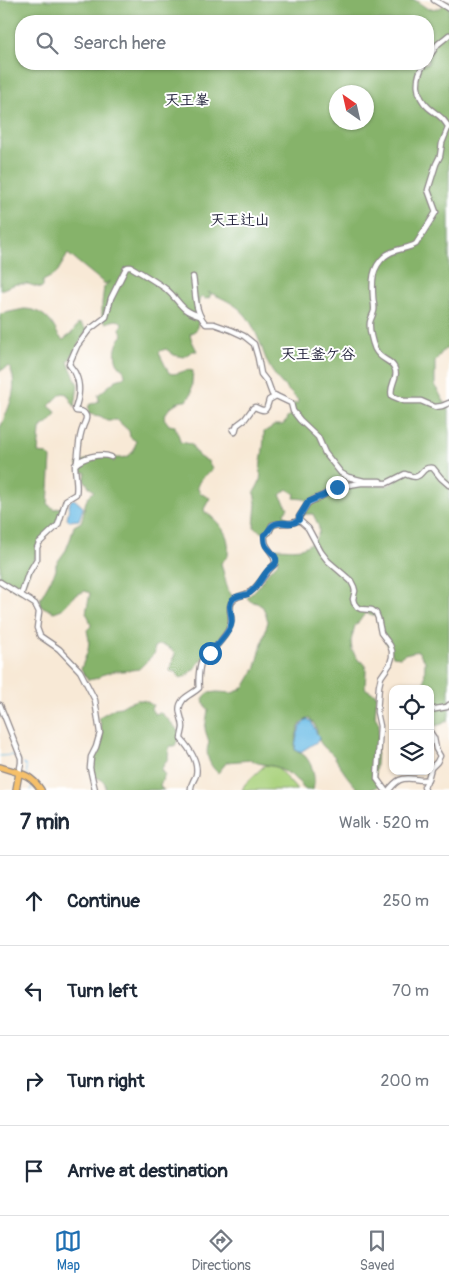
<!DOCTYPE html>
<meta charset="utf-8">
<style>
:root{--surface:#fff;--page:#f6f6f7;--text:#1f2937;--muted:#747a83;--line:#e0e1e3;--accent:#1f6fb2}
body{margin:0;font-family:Pangolin,"Klee One",sans-serif;background:var(--page);color:var(--text)}
.controls{position:absolute;right:15px;bottom:15px;display:grid;overflow:hidden;border-radius:10px;box-shadow:0 1px 4px #0004}
.controls button{width:45px;height:45px;display:grid;place-items:center;padding:0;border:0;border-bottom:1px solid var(--line);background:var(--surface);color:var(--text);font:25px sans-serif}
.compass{position:absolute;left:329px;top:85px;width:45px;height:45px;border-radius:50%;background:var(--surface);box-shadow:0 1px 4px #0004;rotate:326deg}
.stop{position:absolute;width:15px;height:15px;margin:-11px;border:4px solid #1f6fb2;border-radius:50%;background:#fff}
.stop.end{background:#1f6fb2;border-color:#fff;box-shadow:0 1px 5px #0008}
.list{margin:0;padding:0;list-style:none}
h2{display:flex;justify-content:space-between;align-items:center;height:65px;margin:0;padding:0 20px;font-size:21px}
h2 small{font-size:16px;font-weight:400;color:var(--muted)}
.list li{display:grid;grid-template-columns:32px 1fr auto;gap:15px;align-items:center;box-sizing:border-box;height:90px;padding:0 20px;border-top:1px solid var(--line)}
.list b{display:block;font-size:19px;white-space:nowrap}
.list em{font-size:16px;font-style:normal;color:var(--muted)}
.icon{flex:none;width:28px;height:28px;fill:none;stroke:currentColor;stroke-width:2;stroke-linecap:round;stroke-linejoin:round}
.map{position:relative;flex:none;width:449px;height:790px;overflow:hidden}
.search{position:absolute;background:var(--surface);box-shadow:0 1px 4px #0004;left:15px;right:15px;top:15px;height:55px;display:flex;align-items:center;gap:12px;box-sizing:border-box;padding:0 18px;border-radius:20px;color:var(--muted);font-size:19px}
.sheet{height:425px;background:var(--surface)}
nav{display:flex;justify-content:space-around;align-items:center;box-sizing:border-box;height:70px;border-top:1px solid var(--line);background:var(--surface);font-size:14px;color:var(--muted)}
nav a{display:grid;justify-items:center;gap:2px}
nav .on{color:var(--accent)}
.map>svg:first-child{display:block}
.green{fill:#a9d17b;stroke:#667a5b}
.forest{fill:#86b36b;stroke:#546a53;fill-rule:evenodd}
.water{fill:#6bbce6;stroke:#466f90}
.lines{fill:none;stroke-linecap:round;stroke-linejoin:round}
.stream{stroke:#6bbce6;stroke-width:1}
.minor-casing{stroke:#8d8688;stroke-width:7}
.major-casing{stroke:#8d8688;stroke-width:8}
.minor{stroke:#fff;stroke-width:4.5}
.major{stroke:#f6c06b;stroke-width:5.5}
.route{stroke:#1f6fb2;stroke-width:6}
.labels{text-anchor:middle;stroke-width:4;stroke-linejoin:round;paint-order:stroke}
.neighbourhood-label{font-size:15px;font-weight:bold;fill:#22223b;stroke:#fff}
</style>
<div class="map">
<svg width="449" height="790" viewBox="0 0 449 790">
<rect width="100%" height="100%" fill="#fff"/>
<filter id="ink" filterUnits="userSpaceOnUse"><feTurbulence type="fractalNoise" baseFrequency=".02" numOctaves="2"/><feDisplacementMap in="SourceGraphic" scale="10" xChannelSelector="R" yChannelSelector="G"/><feConvolveMatrix kernelMatrix="1 2 1 2 8 2 1 2 1" color-interpolation-filters="sRGB"/></filter>
<filter id="wash" filterUnits="userSpaceOnUse"><feTurbulence type="fractalNoise" baseFrequency=".0096" numOctaves="4" result="noise"/><feDisplacementMap in="SourceGraphic" scale="20" xChannelSelector="R" yChannelSelector="G"/><feGaussianBlur stdDeviation="1.12" result="paint"/><feColorMatrix in="noise" values="0 0 0 0 0 0 0 0 0 0 0 0 0 0 0 0 0 1.4 0 .05"/><feComposite in="paint" operator="in"/></filter>
<g filter="url(#wash)">
<rect width="100%" height="100%" fill="#f8e9d6"/>
<!-- green -->
<path class="green" d="M 265,765 L 277,767 L 297,790 L 242,790 L 245,784 Z"/>
<!-- forest -->
<g class="forest">
<path d="M 0,0 L 415,0 L 428,9 L 440,8 L 449,0 L 449,347 L 442,352 L 435,362 L 435,386 L 449,410 L 449,715 L 448,720 L 442,724 L 430,727 L 430,689 L 424,689 L 425,661 L 418,651 L 405,654 L 400,657 L 393,656 L 383,636 L 376,616 L 367,613 C 361,616 361,622 355,625 L 351,641 L 352,650 L 359,661 L 363,662 L 366,667 L 366,672 L 365,686 L 366,689 L 377,695 L 375,716 L 379,724 L 375,777 L 376,781 L 379,786 L 371,790 L 359,790 C 353,784 347,777 342,769 C 339,765 337,760 334,756 C 330,751 323,748 320,742 C 316,733 318,725 309,718 C 297,721 295,739 295,750 C 298,753 302,753 305,756 C 313,765 316,778 313,790 L 306,790 L 303,788 L 299,782 L 296,780 L 290,774 L 281,770 L 277,767 L 258,763 L 251,760 L 227,762 L 218,773 C 210,766 204,754 209,743 L 205,729 L 208,710 L 204,703 L 203,699 L 205,696 L 208,693 L 217,692 L 232,693 L 240,690 L 245,686 L 256,667 L 268,621 L 263,607 L 257,603 L 250,601 L 247,598 L 258,587 L 268,572 L 277,564 L 278,560 L 277,557 L 271,549 C 288,546 301,554 314,540 C 323,531 318,525 313,514 L 305,514 L 300,519 L 307,505 L 330,494 L 337,488 L 347,486 L 389,485 L 400,478 C 382,483 365,481 348,484 C 334,486 320,495 307,501 L 304,499 L 294,498 L 295,494 L 287,489 L 280,495 L 288,508 L 284,513 L 285,516 L 290,519 L 288,522 L 278,522 L 265,534 L 254,527 L 256,503 L 254,492 C 264,477 259,477 261,461 C 263,451 264,442 264,432 L 275,425 L 282,425 L 285,423 L 287,418 L 293,414 L 293,404 L 294,403 L 297,404 L 298,400 C 289,391 279,382 272,371 C 267,363 264,354 261,345 C 248,312 241,306 208,292 L 211,294 L 209,298 L 205,299 L 203,297 L 200,298 L 198,304 L 200,320 L 198,323 L 196,330 L 190,334 L 192,341 L 197,351 L 193,351 L 183,357 L 174,355 L 166,349 L 160,351 L 159,353 L 169,373 C 178,376 185,368 193,371 L 191,394 L 187,401 C 177,400 167,408 164,418 L 169,425 L 175,426 C 176,432 180,436 180,442 L 191,444 L 199,457 L 208,461 L 212,468 L 211,472 C 205,474 194,484 199,491 C 201,494 207,497 210,498 L 204,509 L 205,512 C 215,518 227,531 228,543 C 229,548 228,551 228,556 L 221,563 L 228,590 L 233,597 L 230,624 L 221,638 L 193,670 L 185,677 L 180,678 L 175,672 L 170,671 L 175,653 C 169,647 162,642 154,647 L 155,653 L 139,669 L 123,671 L 115,671 L 101,675 C 98,679 94,679 88,680 L 81,669 L 88,650 L 89,640 L 87,630 L 91,626 L 89,618 L 86,613 L 90,593 L 85,591 L 74,596 L 62,609 L 54,612 L 41,606 L 40,599 L 56,570 L 56,564 L 66,550 L 71,537 L 74,526 L 81,522 C 86,509 82,501 94,491 C 88,487 89,485 84,480 L 86,473 L 84,472 L 80,472 L 77,464 C 83,460 92,458 99,457 C 117,457 133,464 136,441 L 130,437 L 129,431 L 117,420 L 107,420 L 100,416 L 88,414 L 89,405 L 99,401 L 98,395 L 116,380 L 123,378 L 125,376 C 125,369 120,368 117,362 C 113,353 117,341 123,335 L 120,329 L 122,323 C 118,318 112,321 106,323 L 102,316 L 102,303 L 104,287 L 110,281 L 105,284 L 68,254 L 56,274 L 43,281 L 43,286 L 41,288 L 28,284 L 16,284 L 0,290 ZM 21,21 L 428,21 L 428,64 L 21,64 ZM 336,92 L 366,92 L 366,122 L 336,122 Z"/>
<path d="M 24,309 C 37,309 48,316 54,327 C 57,332 58,336 63,340 L 71,334 L 79,323 L 87,330 L 68,362 L 78,385 L 75,407 L 67,394 L 62,393 L 49,406 L 56,412 C 54,418 48,423 42,426 L 40,430 L 38,453 L 47,454 L 51,458 L 48,505 L 55,509 L 62,507 L 57,525 L 39,542 L 37,554 L 20,593 L 0,579 L 0,426 L 1,426 C 9,406 20,387 9,366 L 0,371 L 0,314 Z"/>
<path d="M 137,700 C 143,700 147,700 151,705 L 153,705 L 151,709 L 155,714 L 160,712 C 167,719 175,725 180,734 L 175,746 L 171,746 L 169,748 L 168,758 L 161,770 L 165,775 L 160,785 L 161,788 L 164,790 L 105,790 C 107,782 102,779 95,777 C 89,760 96,756 101,742 C 103,734 101,725 99,717 L 115,708 L 121,707 L 128,703 Z"/>
</g>
<!-- water -->
<g class="water">
<path d="M 74,499 L 82,506 L 83,508 L 79,520 L 69,521 L 67,519 L 70,502 L 71,500 Z"/>
<path d="M 307,719 L 311,721 L 319,738 L 318,741 L 302,751 L 298,752 L 295,749 C 296,738 298,727 307,719 Z"/>
</g>
<g class="lines">
<!-- stream -->
<g class="stream">
<path d="M 0,756 L 13,755 L 20,761"/>
<path d="M 23,763 L 26,766 L 27,775"/>
<path d="M 30,781 L 32,786 L 31,790"/>
</g>
</g>
</g>
<g filter="url(#ink)">
<g class="lines">
<!-- minor casing -->
<g class="minor-casing">
<g id="minor">
<path d="M 434,0 L 449,9"/>
<path d="M 428,58 L 438,44 L 449,35"/>
<path d="M 424,64 C 415,78 415,96 429,108 C 436,114 446,119 448,128 L 442,143 L 440,156 L 436,164 L 428,190 L 436,212 L 416,244 C 406,250 393,248 384,257 C 372,268 372,281 373,296 C 373,301 375,306 374,311 C 373,315 371,318 370,322 C 369,330 372,342 375,349 C 381,361 390,359 394,367 C 400,377 388,386 392,396 L 404,401 L 421,401 L 435,407 L 442,406 L 449,403"/>
<path d="M 193,277 C 196,293 194,312 206,324 L 214,324 L 231,330 L 244,336 L 254,344 L 258,358 L 261,374 L 268,383 L 272,394 L 291,403 L 293,411 L 300,420 L 318,437 L 325,453 L 341,473 L 348,477 L 364,481 L 380,481"/>
<path d="M 233,430 L 235,432 L 237,425 L 245,419 L 253,408 L 255,407 C 267,413 266,410 269,400 L 276,396"/>
<path d="M 77,462 C 79,451 78,438 83,427 C 84,423 87,420 86,416 C 84,411 80,411 76,411 L 75,409 C 79,398 81,386 76,375 C 75,371 71,368 69,364 L 77,346 L 89,330 L 106,317 L 111,298 L 126,268 L 128,267 L 131,267 C 143,274 155,281 166,289 C 181,302 179,310 200,316"/>
<path d="M 299,520 L 308,528 L 321,552 L 328,561 L 351,581 L 354,587 L 355,591 L 353,599 L 354,603 L 357,607 L 361,609 L 372,610 L 376,613 L 378,618 L 381,633 L 390,645 L 392,651 L 392,657 L 390,664 L 381,677 L 379,686 L 377,712 L 380,726 L 377,779 L 385,790"/>
<path d="M 0,582 L 35,604 L 39,612 L 37,628 L 40,636 L 59,649 L 80,671 L 95,700 L 100,733 L 96,747 L 91,757 L 90,768 L 95,790"/>
<path d="M 21,595 L 28,574 L 37,559 L 37,548 L 39,543 L 58,525 L 66,500 L 76,494 C 78,484 75,476 75,465 C 82,457 101,453 111,457"/>
<path d="M 0,705 L 21,758 L 21,763 L 19,773"/>
<path d="M 430,710 L 447,707 L 449,705"/>
<path d="M 191,790 C 190,784 194,781 196,775 C 199,762 189,748 181,739 C 181,735 183,731 183,727 C 183,717 175,710 183,700 C 187,695 194,693 199,688 C 198,681 199,664 203,658 C 205,655 209,653 212,651 C 218,644 227,635 230,626 C 234,617 226,608 233,600 C 237,595 244,596 250,592 C 260,585 265,572 275,564 C 276,551 263,550 265,535 L 269,532 L 272,525 C 281,521 291,526 299,520 L 299,517 L 308,503 L 324,495 L 337,487 L 361,483 L 387,483 L 405,474 C 426,483 417,466 433,468 L 441,478 L 449,485"/>
<path d="M 389,790 C 397,780 401,777 415,779 C 420,780 423,781 428,779 L 431,768 L 437,762 L 440,756 L 436,749 L 434,738 L 430,732"/>
<path d="M 425,790 L 424,787 L 427,781"/>
</g>
</g>
<!-- major casing -->
<g class="major-casing">
<g id="major">
<path d="M 0,767 C 19,773 30,773 41,790"/>
<path d="M 16,790 L 19,773"/>
</g>
</g>
<!-- minor -->
<use href="#minor" class="minor"/>
<!-- major -->
<use href="#major" class="major"/>
</g>
</g>
<g class="lines" filter="url(#ink)">
<!-- route -->
<path class="route" d="M 210,653 C 216,646 229,633 231,625 C 234,616 226,607 233,599 C 237,595 243,596 248,594 C 257,589 261,578 268,570 C 270,568 275,565 276,562 C 278,556 269,551 266,546 C 264,543 264,539 264,535 C 270,532 269,526 275,524 C 284,520 290,527 299,520 L 299,517 L 308,502 L 324,495 L 337,487"/>
</g>
<g class="labels">
<!-- neighbourhood labels -->
<g class="neighbourhood-label">
<text x="187" y="105">天王峯</text>
<text x="240" y="225">天王辻山</text>
<text x="318" y="359">天王釜ケ谷</text>
</g>
</g>
</svg>
<div class="controls">
<button><svg class="icon" aria-label="locate" viewBox="0 0 24 24"><circle cx="12" cy="12" r="6"/><path d="M12 2v4M12 18v4M2 12h4M18 12h4"/></svg></button>
<button><svg class="icon" aria-label="layers" viewBox="0 0 24 24"><path d="M12 4l9 5-9 5-9-5zM3 14l9 5 9-5"/></svg></button>
</div>
<svg class="compass" viewBox="-18 -18 36 36"><path d="M0-13l5 13h-10z" fill="#e53935"/><path d="M0 13l5-13h-10z" fill="#747a83"/></svg>
<div class="stop" style="left:210px;top:653px"></div>
<div class="stop end" style="left:337px;top:487px"></div>
<div class="search"><svg class="icon" aria-label="search" viewBox="0 0 24 24"><circle cx="10" cy="10" r="6"/><path d="M15 15l6 6"/></svg>Search here</div>
</div>
<section class="sheet">
<h2>7 min<small>Walk · 520 m</small></h2>
<ul class="list">
<li><svg class="icon" aria-label="ahead" viewBox="0 0 24 24"><path d="M12 20V5M6 11l6-6 6 6"/></svg><div><b>Continue</b></div><em>250 m</em></li>
<li><svg class="icon" aria-label="left" viewBox="0 0 24 24"><path d="M17 20v-9H6M10 6l-5 5 5 5"/></svg><div><b>Turn left</b></div><em>70 m</em></li>
<li><svg class="icon" aria-label="right" viewBox="0 0 24 24"><path d="M7 20v-9h11M14 6l5 5-5 5"/></svg><div><b>Turn right</b></div><em>200 m</em></li>
<li><svg class="icon" aria-label="arrive" viewBox="0 0 24 24"><path d="M6 21V4h12l-3 4 3 4H6"/></svg><div><b>Arrive at destination</b></div></li>
</ul>
</section>
<nav>
<a class="on"><svg class="icon" aria-label="map" viewBox="0 0 24 24"><path d="M3 6l6-2 6 2 6-2v14l-6 2-6-2-6 2zM9 4v14M15 6v14"/></svg>Map</a>
<a><svg class="icon" aria-label="directions" viewBox="0 0 24 24"><path d="M12 3l9 9-9 9-9-9zM9 14v-3h6M13 9l2 2-2 2"/></svg>Directions</a>
<a><svg class="icon" aria-label="saved" viewBox="0 0 24 24"><path d="M7 4h10v16l-5-4-5 4z"/></svg>Saved</a>
</nav>
